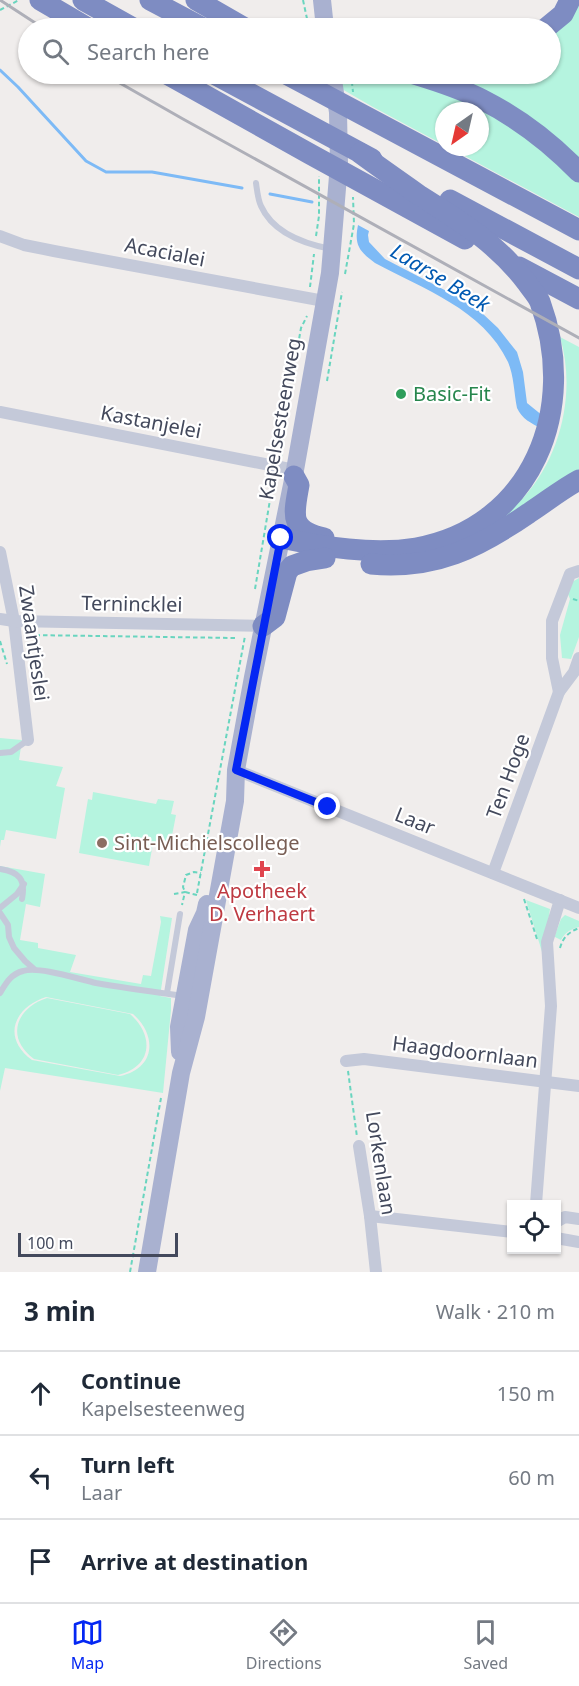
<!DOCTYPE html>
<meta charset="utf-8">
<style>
:root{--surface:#fff;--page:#f6f6f7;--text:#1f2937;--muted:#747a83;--line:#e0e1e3;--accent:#0427f3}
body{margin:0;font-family:"Noto Sans",sans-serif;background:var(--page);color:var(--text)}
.controls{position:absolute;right:18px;bottom:18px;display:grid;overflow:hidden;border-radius:0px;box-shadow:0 2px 4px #0004}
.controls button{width:54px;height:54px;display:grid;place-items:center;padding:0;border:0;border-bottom:2px solid var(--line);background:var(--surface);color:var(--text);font:30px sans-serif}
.compass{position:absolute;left:435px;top:102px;width:54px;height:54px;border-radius:50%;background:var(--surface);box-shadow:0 2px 4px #0004;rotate:214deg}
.scale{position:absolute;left:18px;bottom:15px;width:160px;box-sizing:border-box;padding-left:6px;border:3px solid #43495c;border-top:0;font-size:16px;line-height:21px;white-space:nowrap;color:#43495c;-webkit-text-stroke:4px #fff;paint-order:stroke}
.stop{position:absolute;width:18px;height:18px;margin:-14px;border:4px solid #0427f3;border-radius:50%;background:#fff}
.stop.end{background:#0427f3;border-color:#fff;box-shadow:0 2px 6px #0008}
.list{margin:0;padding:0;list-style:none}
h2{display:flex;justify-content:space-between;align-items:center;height:78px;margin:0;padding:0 24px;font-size:26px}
h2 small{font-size:20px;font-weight:400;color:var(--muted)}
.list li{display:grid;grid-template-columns:39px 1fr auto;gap:18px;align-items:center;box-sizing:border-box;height:84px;padding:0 24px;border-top:2px solid var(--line)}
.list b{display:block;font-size:22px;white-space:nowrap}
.list p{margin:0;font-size:20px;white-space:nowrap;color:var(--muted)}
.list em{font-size:20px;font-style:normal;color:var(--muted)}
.icon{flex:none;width:33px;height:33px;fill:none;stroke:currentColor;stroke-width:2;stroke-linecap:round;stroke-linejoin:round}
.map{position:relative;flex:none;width:579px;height:1272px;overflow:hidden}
.search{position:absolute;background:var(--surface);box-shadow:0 2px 4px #0004;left:18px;right:18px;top:18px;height:66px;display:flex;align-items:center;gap:15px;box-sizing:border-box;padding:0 21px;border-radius:33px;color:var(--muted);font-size:22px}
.sheet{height:330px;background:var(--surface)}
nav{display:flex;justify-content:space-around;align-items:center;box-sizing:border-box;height:84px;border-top:2px solid var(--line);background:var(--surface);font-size:16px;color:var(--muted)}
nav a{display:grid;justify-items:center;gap:3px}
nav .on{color:var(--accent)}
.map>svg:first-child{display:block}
.green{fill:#b5f4df;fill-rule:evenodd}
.water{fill:#7dbaf6}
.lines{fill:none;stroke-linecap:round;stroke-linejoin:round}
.stream{stroke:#7dbaf6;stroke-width:3}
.path{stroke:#69d5bf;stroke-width:2;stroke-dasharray:4.5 3;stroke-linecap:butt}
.lane{stroke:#c4c9d9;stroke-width:6}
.street{stroke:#c4c9d9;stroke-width:12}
.primary{stroke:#a9b1d0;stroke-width:18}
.highway{stroke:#7e8cc2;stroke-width:21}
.rail{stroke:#aeafb8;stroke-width:3}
.route{stroke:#0427f3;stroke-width:8}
.leisure-dot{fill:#2e9e5b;stroke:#fff;stroke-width:2}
.education-dot{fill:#8d6e63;stroke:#fff;stroke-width:2}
.health-dot{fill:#e0444e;stroke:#fff;stroke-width:2}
.labels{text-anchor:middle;stroke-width:4.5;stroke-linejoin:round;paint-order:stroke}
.street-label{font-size:20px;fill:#43495c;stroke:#fff}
.leisure-label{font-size:20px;fill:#27864d;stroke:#fff;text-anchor:start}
.education-label{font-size:20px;fill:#785e54;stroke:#fff;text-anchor:start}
.health-label{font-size:20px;fill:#be3a42;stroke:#fff}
.water-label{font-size:21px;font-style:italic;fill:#0059b2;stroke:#fff}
</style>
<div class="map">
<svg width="579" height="1272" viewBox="0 0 579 1272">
<rect width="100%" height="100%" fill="#f0edec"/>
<!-- green -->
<g class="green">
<path d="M 579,0 L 579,160 L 451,76 L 469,74 L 550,74 L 551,31 Z"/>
<path d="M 316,74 L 356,74 L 418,82 L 507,119 L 579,180 L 579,217 L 448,147 L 480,147 L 480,111 L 444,111 L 444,145 L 373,107 Z"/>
<path d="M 560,337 L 579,347 L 579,470 L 501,525 L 498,522 C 506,514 516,506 524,497 C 562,455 576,390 560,337 Z"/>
<path d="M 579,578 L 579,637 L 571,659 L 562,658 L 560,635 L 570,599 L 568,594 L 572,582 Z"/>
<path d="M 0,738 L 22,740 L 19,760 L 63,767 L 56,786 L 65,788 L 56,839 L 6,830 L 4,840 L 1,840 L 0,847 Z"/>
<path d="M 93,792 L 156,804 L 158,799 L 174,801 L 171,814 L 176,815 L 170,846 L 153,843 L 149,866 L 79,853 L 88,799 L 92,800 Z"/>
<path d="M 0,866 L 45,874 L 40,907 L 26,904 L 20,940 L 38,943 L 38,948 L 76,955 L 70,972 L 141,984 L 143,975 L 151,976 L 161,922 L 160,916 L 172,918 L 160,996 L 171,998 L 171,1010 L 163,1093 L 5,1068 L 0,1091 ZM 46,997 L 133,1014 C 158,1036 155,1069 120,1076 L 32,1060 C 2,1038 13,1008 46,997 Z"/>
<path d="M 526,900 L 550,909 L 543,955 Z"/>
<path d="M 565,915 L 579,921 L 579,927 C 571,929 565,932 561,940 L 555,937 L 555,935 L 561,919 Z"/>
<path d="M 47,998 L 130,1014 C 155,1036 152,1067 118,1075 L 34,1059 C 5,1038 16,1008 47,998 Z"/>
</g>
<!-- water -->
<path class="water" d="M 358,225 L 369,231 L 368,235 L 369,242 L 385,259 L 458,297 L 482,313 L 498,328 L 517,352 L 523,372 L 527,403 L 543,416 L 542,429 C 531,423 522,419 517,408 C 514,393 514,376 508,362 C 483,309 423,289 375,263 C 359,251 354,245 358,225 Z"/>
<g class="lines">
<!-- stream -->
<g class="stream">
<path d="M 0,70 L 18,87 L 86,161 L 106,172 L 152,172 L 242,188"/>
<path d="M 270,194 L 312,202"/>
</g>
<!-- path -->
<g class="path">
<path d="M 303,0 L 309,28"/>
<path d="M 0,10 L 19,0"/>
<path d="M 351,74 L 353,92"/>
<path d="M 316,236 L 319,216 L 319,176"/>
<path d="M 345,274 L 354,224 L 353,197"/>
<path d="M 310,287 L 314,254"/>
<path d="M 327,381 L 342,292"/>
<path d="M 281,457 L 283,431 L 301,328 L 307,316"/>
<path d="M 255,589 L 271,494 L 277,478"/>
<path d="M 573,599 L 579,601"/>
<path d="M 28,635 L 235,638"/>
<path d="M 0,641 L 7,664"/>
<path d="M 197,893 L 245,636"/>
<path d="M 174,894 L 185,892 L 182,905"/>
<path d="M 197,895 L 185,892 L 183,887 L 186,875 L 194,872 L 201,873"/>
<path d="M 524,899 L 537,939"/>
<path d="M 560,948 C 563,937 569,932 579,928"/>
<path d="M 348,1071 L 357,1137"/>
<path d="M 130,1272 L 161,1098"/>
</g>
<!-- lane -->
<g class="lane">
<path d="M 256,183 C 257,190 258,200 261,206 C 273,233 305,244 331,249"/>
<path d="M 0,753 L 11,752 L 28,740"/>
<path d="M 0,869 C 19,872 26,879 22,899"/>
<path d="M 0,908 L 17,894 L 24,884"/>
<path d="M 0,913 L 8,925 L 9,937 L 14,948 L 25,961 L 34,969"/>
<path d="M 0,993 C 6,983 11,974 23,971 C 39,966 78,979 96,983 C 125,988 155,992 184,996"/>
<path d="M 167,993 L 180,914"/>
</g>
<!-- street -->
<g class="street">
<path d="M 0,236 L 24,245 L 54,251 L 324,301"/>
<path d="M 0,412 L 295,470"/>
<path d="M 0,552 L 14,621 L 28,740"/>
<path d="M 0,619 L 14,621 L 263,626"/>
<path d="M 559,692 L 552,658 L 552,621 L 570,574 L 579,571"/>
<path d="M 236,770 L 579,908"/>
<path d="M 493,873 L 559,692 L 574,672 L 579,658"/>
<path d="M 346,1061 L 364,1059 L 579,1086"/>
<path d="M 359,1146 L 370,1216 L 376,1272"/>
<path d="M 536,1204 L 551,1006 L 547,942 L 560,900"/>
<path d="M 370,1216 L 512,1232"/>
<path d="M 556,1222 L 565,1217 L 579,1219"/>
<path d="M 556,1238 L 579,1242"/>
</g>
<!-- primary -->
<g class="primary">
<path d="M 322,0 L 325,28"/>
<path d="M 180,1052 L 179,1027 L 197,930 L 205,913 L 207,904"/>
<path d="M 147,1272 L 181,1073 L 196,1017 L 235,801 L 236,770 L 253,677 L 295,470 L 330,273 L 339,164 L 338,112 L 332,74"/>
</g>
<!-- highway -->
<g class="highway">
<path d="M 40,0 L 88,28"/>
<path d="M 83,0 L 133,28"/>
<path d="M 150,0 L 203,28"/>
<path d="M 196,0 L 245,28"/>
<path d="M 546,28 L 563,14 L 570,0"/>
<path d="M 167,74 L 310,154 L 465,239"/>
<path d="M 214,74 L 372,159"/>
<path d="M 286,74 L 579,230"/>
<path d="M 414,74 C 437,81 462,89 483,100 C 520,119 551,143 579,172"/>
<path d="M 450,200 L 579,269"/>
<path d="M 519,267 L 579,299"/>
<path d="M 294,476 L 299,485 C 294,514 288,530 324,538"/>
<path d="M 281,538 C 324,547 373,555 416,548 C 533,527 579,408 540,302 C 537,295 531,289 527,283 C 497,243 460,221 419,195 C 399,181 379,167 360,153"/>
<path d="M 371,564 C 435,570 478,548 529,513 C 546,502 562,489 579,480"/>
<path d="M 263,626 L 275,617 L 287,572 L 292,566 L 306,561 L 325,558"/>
</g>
<!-- rail -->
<g class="rail">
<path d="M 0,0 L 43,28"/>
<path d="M 104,74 L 183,119 L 579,338"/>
</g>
</g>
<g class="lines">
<!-- route -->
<path class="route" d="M 281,538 L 236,770 L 328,807"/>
</g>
<!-- markers -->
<circle class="leisure-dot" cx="401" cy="394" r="6"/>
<circle class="education-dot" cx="102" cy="843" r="6"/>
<path class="health-dot" d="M259 860h6v6h6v6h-6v6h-6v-6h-6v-6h6z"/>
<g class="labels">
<!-- street labels -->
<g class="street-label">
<text transform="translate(165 252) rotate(11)" y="7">Acacialei</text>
<text transform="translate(280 419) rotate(-80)" y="7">Kapelsesteenweg</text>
<text transform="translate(151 422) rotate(11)" y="7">Kastanjelei</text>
<text transform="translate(132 604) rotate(1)" y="7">Ternincklei</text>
<text transform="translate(34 643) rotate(82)" y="7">Zwaantjeslei</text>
<text transform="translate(508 776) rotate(-70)" y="7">Ten Hoge</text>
<text transform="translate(415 821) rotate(22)" y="7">Laar</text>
<text transform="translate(465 1052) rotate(7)" y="7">Haagdoornlaan</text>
<text transform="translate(381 1163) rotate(81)" y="7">Lorkenlaan</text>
</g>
<!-- leisure labels -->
<g class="leisure-label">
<text x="413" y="401">Basic-Fit</text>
</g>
<!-- education labels -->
<g class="education-label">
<text x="114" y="850">Sint-Michielscollege</text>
</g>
<!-- health labels -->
<g class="health-label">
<text x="262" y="898">Apotheek<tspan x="262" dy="23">D. Verhaert</tspan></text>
</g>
<!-- water labels -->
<g class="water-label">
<text transform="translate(440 278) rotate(31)" y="7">Laarse Beek</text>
</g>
</g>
</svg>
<div class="controls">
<button><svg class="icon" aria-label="locate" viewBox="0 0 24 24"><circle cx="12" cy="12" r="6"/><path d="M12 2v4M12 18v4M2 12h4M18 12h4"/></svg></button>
</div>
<svg class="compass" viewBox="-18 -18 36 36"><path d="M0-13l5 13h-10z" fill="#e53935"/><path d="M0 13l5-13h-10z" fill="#747a83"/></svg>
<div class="scale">100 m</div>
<div class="stop" style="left:281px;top:538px"></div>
<div class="stop end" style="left:328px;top:807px"></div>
<div class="search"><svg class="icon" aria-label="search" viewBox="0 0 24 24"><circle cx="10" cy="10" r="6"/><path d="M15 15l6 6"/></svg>Search here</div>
</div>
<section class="sheet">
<h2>3 min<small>Walk · 210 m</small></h2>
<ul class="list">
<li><svg class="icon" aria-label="ahead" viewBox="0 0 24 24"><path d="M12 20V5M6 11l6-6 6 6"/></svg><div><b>Continue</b><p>Kapelsesteenweg</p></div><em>150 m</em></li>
<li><svg class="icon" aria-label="left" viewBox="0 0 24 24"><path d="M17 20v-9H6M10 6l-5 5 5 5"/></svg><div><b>Turn left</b><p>Laar</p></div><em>60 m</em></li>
<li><svg class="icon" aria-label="arrive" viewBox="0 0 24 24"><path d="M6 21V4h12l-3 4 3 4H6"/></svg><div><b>Arrive at destination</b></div></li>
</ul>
</section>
<nav>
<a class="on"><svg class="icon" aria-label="map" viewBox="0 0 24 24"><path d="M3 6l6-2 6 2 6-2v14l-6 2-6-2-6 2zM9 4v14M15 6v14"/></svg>Map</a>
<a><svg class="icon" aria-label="directions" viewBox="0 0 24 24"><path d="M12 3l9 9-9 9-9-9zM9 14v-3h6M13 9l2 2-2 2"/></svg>Directions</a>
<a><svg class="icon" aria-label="saved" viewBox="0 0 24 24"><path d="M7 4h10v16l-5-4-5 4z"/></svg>Saved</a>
</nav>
